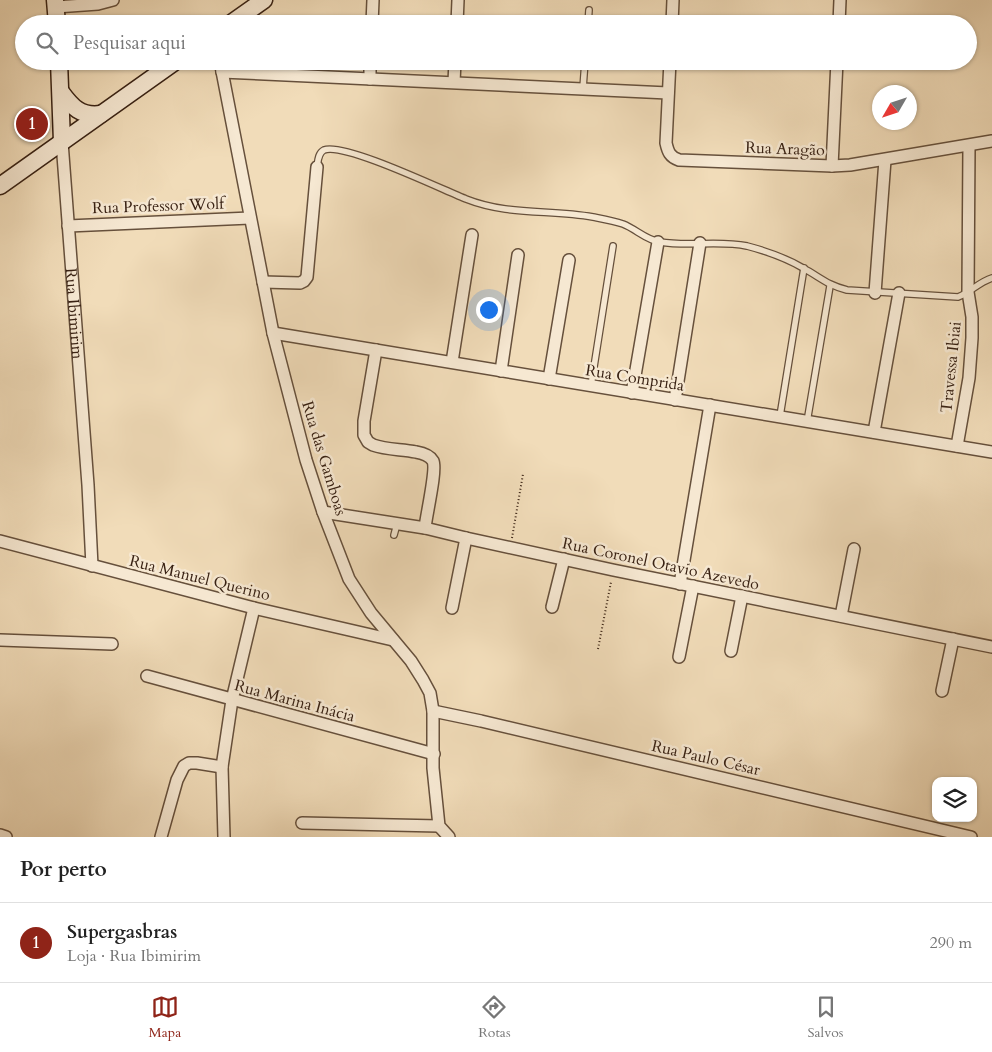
<!DOCTYPE html>
<html lang="pt">
<meta charset="utf-8">
<style>
:root{--surface:#fff;--page:#f6f6f6;--text:#222;--muted:#767676;--line:#e0e0e0;--accent:#8f2418}
body{margin:0;font-family:Cardo,serif;background:var(--page);color:var(--text)}
.controls{position:absolute;right:15px;bottom:15px;display:grid;overflow:hidden;border-radius:10px;box-shadow:0 1px 4px #0004}
.controls button{width:45px;height:45px;display:grid;place-items:center;padding:0;border:0;border-bottom:1px solid var(--line);background:var(--surface);color:var(--text);font:25px sans-serif}
.compass{position:absolute;left:872px;top:85px;width:45px;height:45px;border-radius:50%;background:var(--surface);box-shadow:0 1px 4px #0004;rotate:231deg}
.you{position:absolute;left:488px;top:309px;width:18px;height:18px;margin:-12px;border:4px solid #fff;border-radius:50%;background:#1a73e8;box-shadow:0 0 0 8px #1a73e833}
.badge{display:grid;place-items:center;width:32px;height:32px;border-radius:50%;background:var(--accent);color:#fff;font-size:16px;font-weight:700}
.pin{position:absolute;translate:-50% -50%;border:2px solid #fff;box-shadow:0 1px 5px #0006}
.list{margin:0;padding:0;list-style:none}
h2{display:flex;justify-content:space-between;align-items:center;height:65px;margin:0;padding:0 20px;font-size:21px}
h2 small{font-size:16px;font-weight:400;color:var(--muted)}
.list li{display:grid;grid-template-columns:32px 1fr auto;gap:15px;align-items:center;box-sizing:border-box;height:80px;padding:0 20px;border-top:1px solid var(--line)}
.list b{display:block;font-size:19px;white-space:nowrap}
.list p{margin:0;font-size:16px;white-space:nowrap;color:var(--muted)}
.list em{font-size:16px;font-style:normal;color:var(--muted)}
.icon{flex:none;width:28px;height:28px;fill:none;stroke:currentColor;stroke-width:2;stroke-linecap:round;stroke-linejoin:round}
.map{position:relative;flex:none;width:992px;height:837px;overflow:hidden}
.search{position:absolute;background:var(--surface);box-shadow:0 1px 4px #0004;left:15px;right:15px;top:15px;height:55px;display:flex;align-items:center;gap:12px;box-sizing:border-box;padding:0 18px;border-radius:28px;color:var(--muted);font-size:19px}
.sheet{height:145px;background:var(--surface)}
nav{display:flex;justify-content:space-around;align-items:center;box-sizing:border-box;height:70px;border-top:1px solid var(--line);background:var(--surface);font-size:14px;color:var(--muted)}
nav a{display:grid;justify-items:center;gap:2px}
nav .on{color:var(--accent)}
.map>svg:first-child{display:block}
.lines{fill:none;stroke-linecap:round;stroke-linejoin:round}
.lane-casing{stroke:#66503c;stroke-width:8}
.street-casing{stroke:#66503c;stroke-width:14}
.secondary-casing{stroke:#382113;stroke-width:19}
.path{stroke:#382113;stroke-width:2;stroke-dasharray:1 2.5;stroke-linecap:butt}
.lane{stroke:#f6e8d2;stroke-width:5.5}
.street{stroke:#f6e8d2;stroke-width:11}
.secondary{stroke:#f6e8d2;stroke-width:16}
.labels{text-anchor:middle;stroke-width:5;stroke-linejoin:round;paint-order:stroke}
.street-label{font-size:16px;fill:#382113;stroke:#f6e8d2}
</style>
<div class="map">
<svg width="992" height="837" viewBox="0 0 992 837">
<rect width="100%" height="100%" fill="#f1dcb9"/>
<filter id="stains"><feTurbulence type="fractalNoise" baseFrequency=".004" numOctaves="4"/><feColorMatrix values="0 0 0 0 .2 0 0 0 0 .09 0 0 0 0 .02 0 0 0 .5 -.17"/></filter>
<radialGradient id="worn" r=".72"><stop offset=".6" stop-color="#630" stop-opacity="0"/><stop offset="1" stop-color="#630" stop-opacity=".3"/></radialGradient>
<g class="lines">
<!-- lane casing -->
<g class="lane-casing">
<g id="lane">
<path d="M 588,24 L 589,10"/>
<path d="M 583,88 L 585,61"/>
<path d="M 317,167 C 318,161 318,153 324,150 C 344,142 443,190 466,199 C 509,216 550,209 593,217 C 603,219 614,221 623,224 C 636,229 646,240 660,242 C 689,247 718,240 747,246 C 766,251 786,258 803,268 C 820,277 827,285 847,290 L 958,297 C 971,292 979,282 992,278"/>
<path d="M 591,386 L 613,246"/>
<path d="M 780,416 L 804,268"/>
<path d="M 807,422 L 830,286"/>
<path d="M 394,535 L 397,524"/>
</g>
</g>
<!-- street casing -->
<g class="street-casing">
<g id="street">
<path d="M 56,7 L 98,4 L 113,0"/>
<path d="M 372,24 L 373,0"/>
<path d="M 457,24 L 458,0"/>
<path d="M 672,24 L 673,0"/>
<path d="M 839,24 L 840,0"/>
<path d="M 220,61 L 273,333 L 306,460 L 323,512 L 349,579 L 371,613 L 411,661 L 423,680 L 430,693 L 433,711 L 433,768 L 439,826 L 449,837"/>
<path d="M 670,61 L 666,143 C 668,152 670,157 679,160 L 832,166 L 850,165 L 992,141"/>
<path d="M 222,72 L 668,93"/>
<path d="M 370,79 L 370,61"/>
<path d="M 454,82 L 455,61"/>
<path id="s1" d="M 62,142 L 88,485 L 92,566"/>
<path d="M 832,166 L 837,61"/>
<path d="M 68,226 L 250,218"/>
<path d="M 263,282 L 300,283 L 304,281 L 307,277 L 317,167"/>
<path d="M 875,293 L 885,160"/>
<path d="M 273,333 L 992,452"/>
<path d="M 376,350 L 364,421 L 364,435 L 368,442 L 373,445 C 387,450 402,449 416,452 C 422,453 430,456 433,461 C 437,470 426,516 425,528"/>
<path d="M 452,362 L 472,235"/>
<path d="M 501,371 L 518,255"/>
<path d="M 549,379 L 569,260"/>
<path d="M 632,393 L 658,242"/>
<path d="M 675,400 L 700,243"/>
<path d="M 874,432 L 899,293"/>
<path d="M 957,446 L 969,378 L 972,338 L 972,317 L 968,292 L 969,146"/>
<path d="M 323,512 L 425,528 L 466,538 L 613,570 L 992,647"/>
<path d="M 0,541 L 254,608 L 393,640"/>
<path d="M 680,584 L 710,405"/>
<path d="M 552,607 L 564,559"/>
<path d="M 452,608 L 466,538"/>
<path d="M 841,616 L 854,549"/>
<path d="M 0,640 L 112,644"/>
<path d="M 731,651 L 742,596"/>
<path d="M 679,657 L 693,586"/>
<path d="M 147,676 L 434,754"/>
<path d="M 942,691 L 953,639"/>
<path d="M 433,711 L 481,721 L 971,837"/>
<path d="M 302,823 L 439,826"/>
<path d="M 0,835 L 6,837"/>
<path d="M 161,837 L 177,780 L 184,766 L 189,763 L 197,763 L 222,767"/>
<path d="M 224,837 L 222,767 L 232,700 L 254,608"/>
</g>
</g>
<!-- secondary casing -->
<g class="secondary-casing">
<g id="secondary">
<path d="M 55,0 L 57,24"/>
<path d="M 230,24 L 264,0"/>
<path d="M 59,61 L 62,142"/>
<path d="M 61,92 C 72,107 81,117 101,114"/>
<path d="M 0,186 L 176,61"/>
</g>
</g>
<!-- path -->
<g class="path">
<path d="M 512,538 L 523,474"/>
<path d="M 598,649 L 611,582"/>
</g>
<!-- lane -->
<use href="#lane" class="lane"/>
<!-- street -->
<use href="#street" class="street"/>
<!-- secondary -->
<use href="#secondary" class="secondary"/>
</g>
<g class="labels">
<!-- street labels -->
<g class="street-label">
<text transform="translate(785 148) rotate(2)" y="6">Rua Aragão</text>
<text transform="translate(158 205) rotate(-2)" y="6">Rua Professor Wolf</text>
<text dy="6" stroke="none"><textPath href="#s1" startOffset="172">Rua Ibimirim</textPath></text>
<text transform="translate(950 367) rotate(-84)" y="6">Travessa Ibiai</text>
<text transform="translate(635 377) rotate(9)" y="6">Rua Comprida</text>
<text transform="translate(325 458) rotate(73)" y="6">Rua das Gamboas</text>
<text transform="translate(661 563) rotate(12)" y="6">Rua Coronel Otavio Azevedo</text>
<text transform="translate(200 577) rotate(14)" y="6">Rua Manuel Querino</text>
<text transform="translate(295 700) rotate(15)" y="6">Rua Marina Inácia</text>
<text transform="translate(706 757) rotate(13)" y="6">Rua Paulo César</text>
</g>
</g>
<rect width="100%" height="100%" filter="url(#stains)"/>
<rect width="100%" height="100%" fill="url(#worn)"/>
</svg>
<div class="controls">
<button><svg class="icon" aria-label="layers" viewBox="0 0 24 24"><path d="M12 4l9 5-9 5-9-5zM3 14l9 5 9-5"/></svg></button>
</div>
<svg class="compass" viewBox="-18 -18 36 36"><path d="M0-13l5 13h-10z" fill="#e53935"/><path d="M0 13l5-13h-10z" fill="#767676"/></svg>
<div class="you"></div>
<div class="pin badge" style="left:32px;top:124px">1</div>
<div class="search"><svg class="icon" aria-label="search" viewBox="0 0 24 24"><circle cx="10" cy="10" r="6"/><path d="M15 15l6 6"/></svg>Pesquisar aqui</div>
</div>
<section class="sheet">
<h2>Por perto<small></small></h2>
<ul class="list">
<li><span class="badge">1</span><div><b>Supergasbras</b><p>Loja · Rua Ibimirim</p></div><em>290 m</em></li>
</ul>
</section>
<nav>
<a class="on"><svg class="icon" aria-label="map" viewBox="0 0 24 24"><path d="M3 6l6-2 6 2 6-2v14l-6 2-6-2-6 2zM9 4v14M15 6v14"/></svg>Mapa</a>
<a><svg class="icon" aria-label="directions" viewBox="0 0 24 24"><path d="M12 3l9 9-9 9-9-9zM9 14v-3h6M13 9l2 2-2 2"/></svg>Rotas</a>
<a><svg class="icon" aria-label="saved" viewBox="0 0 24 24"><path d="M7 4h10v16l-5-4-5 4z"/></svg>Salvos</a>
</nav>
